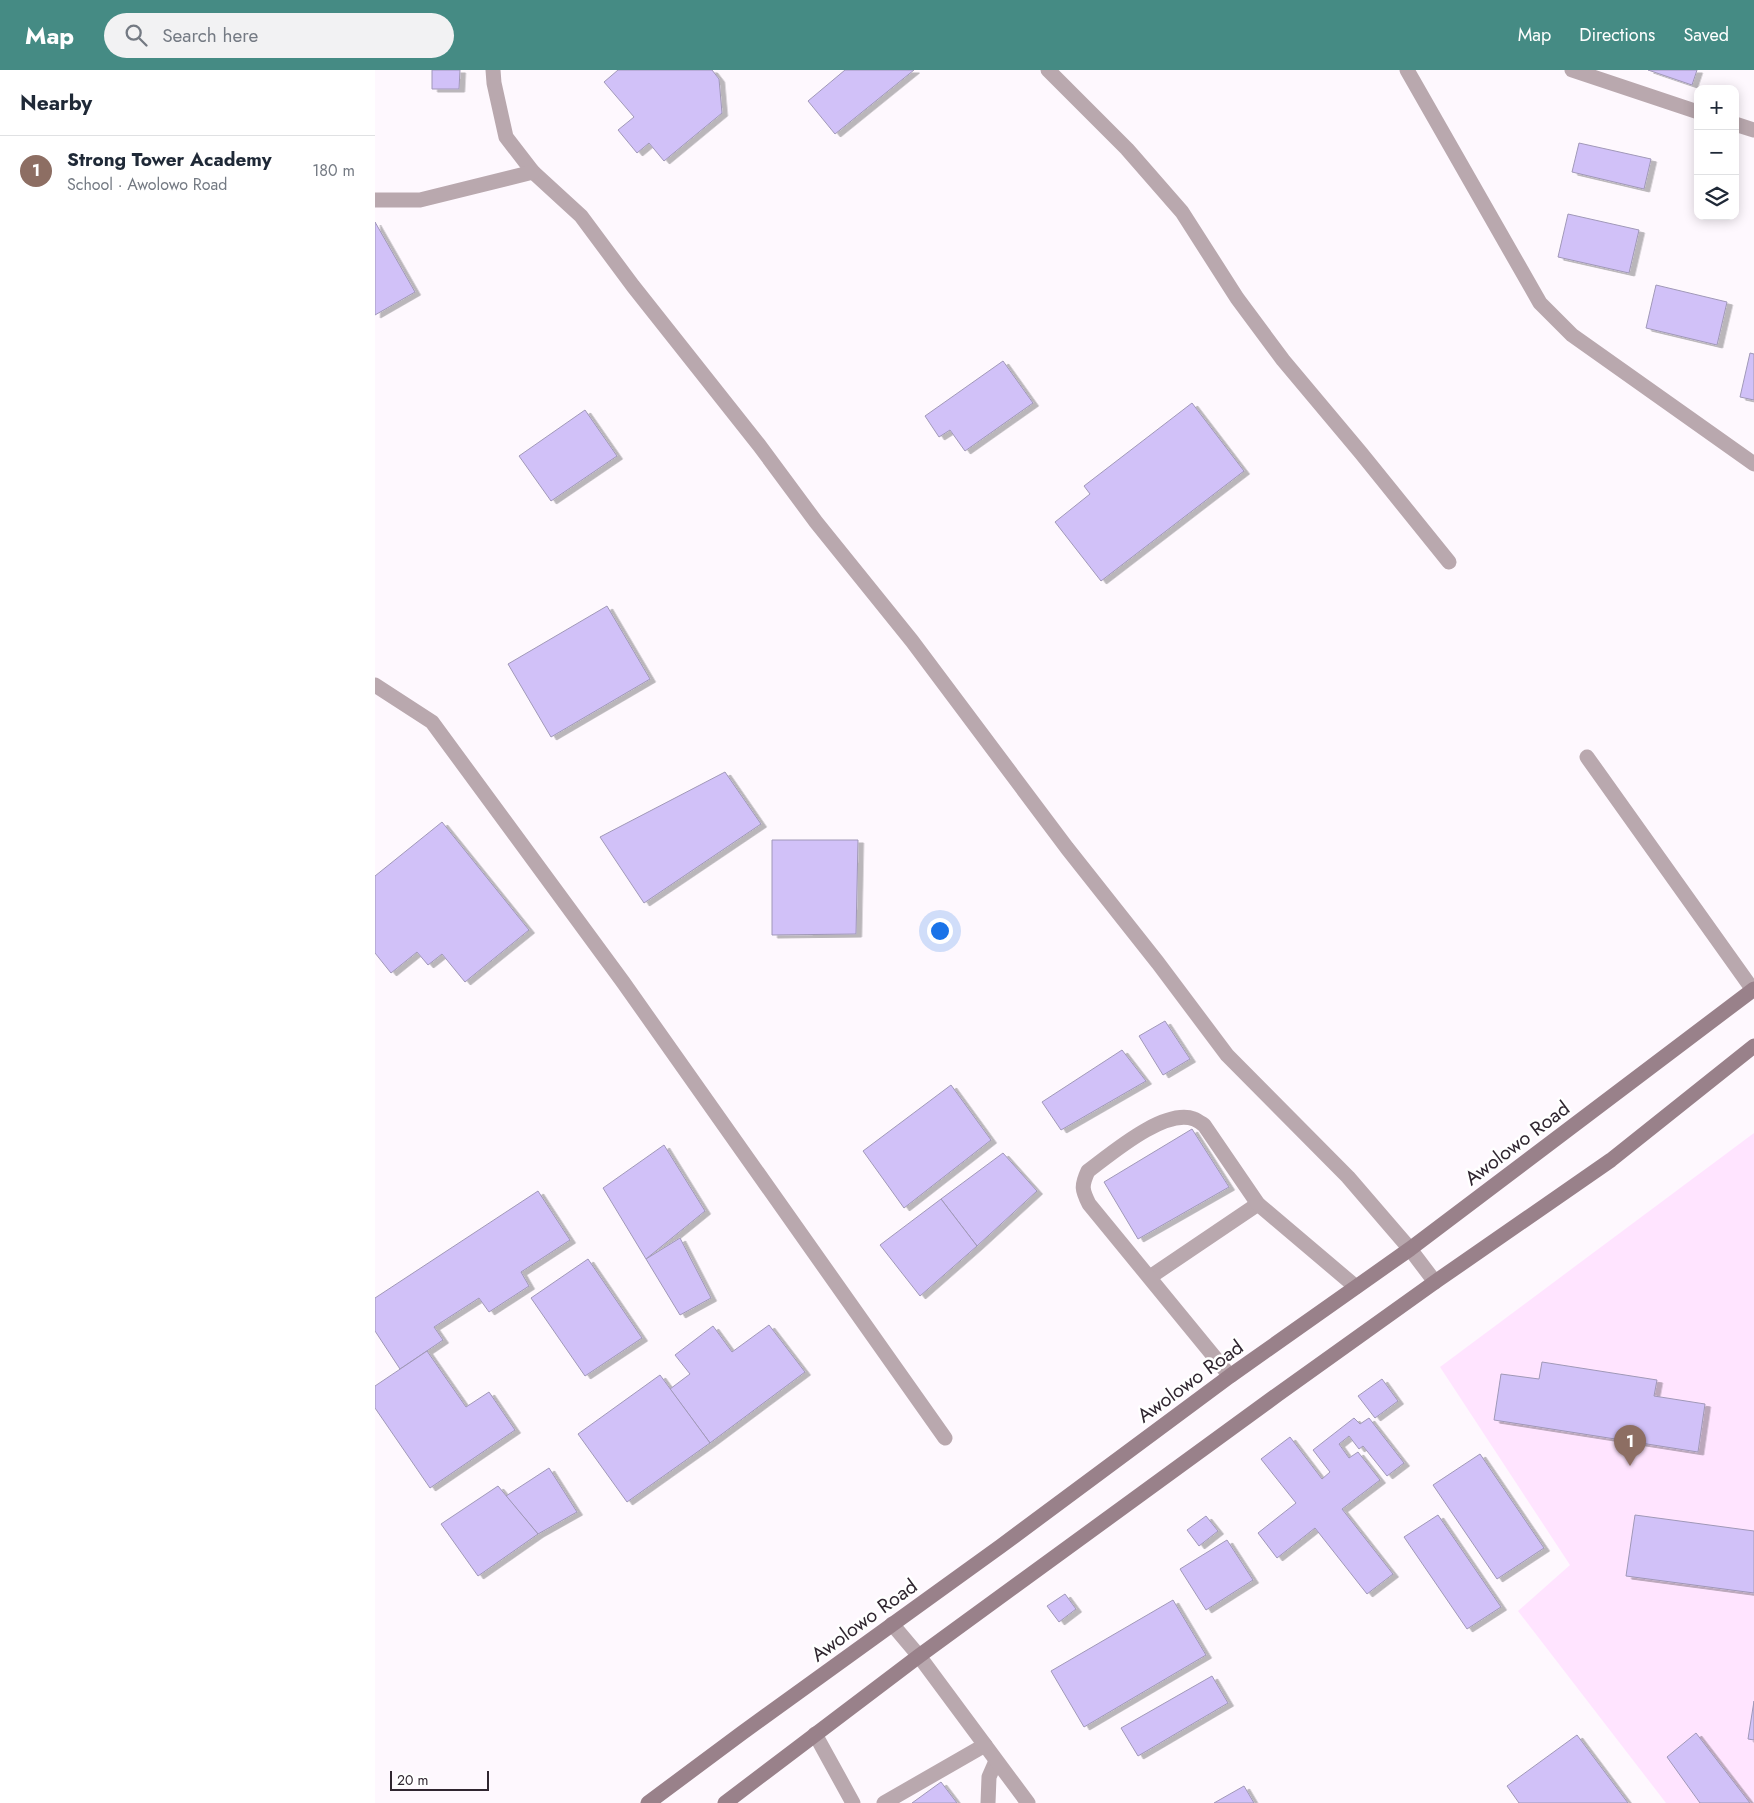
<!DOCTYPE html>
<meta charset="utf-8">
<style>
:root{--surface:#fff;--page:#f2f2f3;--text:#1f2937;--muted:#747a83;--line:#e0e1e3;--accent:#458b84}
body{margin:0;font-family:Jost,sans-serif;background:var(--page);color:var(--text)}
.controls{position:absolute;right:15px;top:15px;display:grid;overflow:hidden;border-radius:10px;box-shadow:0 2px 12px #0003}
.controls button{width:45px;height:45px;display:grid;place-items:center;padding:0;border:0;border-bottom:1px solid var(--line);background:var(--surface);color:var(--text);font:25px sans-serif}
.scale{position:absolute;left:15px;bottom:12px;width:99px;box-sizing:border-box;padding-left:5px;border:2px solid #302630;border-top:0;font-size:14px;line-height:18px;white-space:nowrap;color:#302630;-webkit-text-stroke:4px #fff;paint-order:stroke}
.you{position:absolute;left:564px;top:860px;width:18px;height:18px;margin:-12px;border:4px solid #fff;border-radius:50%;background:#1a73e8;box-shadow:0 0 0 8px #1a73e833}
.badge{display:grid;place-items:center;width:32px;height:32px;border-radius:50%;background:var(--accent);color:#fff;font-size:16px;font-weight:700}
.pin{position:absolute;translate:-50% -41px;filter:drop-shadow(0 1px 2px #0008)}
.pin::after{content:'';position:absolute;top:26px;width:18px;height:15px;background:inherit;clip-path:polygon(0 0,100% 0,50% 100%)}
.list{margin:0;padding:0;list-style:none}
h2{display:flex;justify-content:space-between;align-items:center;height:65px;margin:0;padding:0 20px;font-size:21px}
h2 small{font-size:16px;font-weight:400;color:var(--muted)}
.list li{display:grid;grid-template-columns:32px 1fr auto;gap:15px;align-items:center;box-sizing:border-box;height:70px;padding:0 20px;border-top:1px solid var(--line)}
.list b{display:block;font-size:19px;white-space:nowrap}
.list p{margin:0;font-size:16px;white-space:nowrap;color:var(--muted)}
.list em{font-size:16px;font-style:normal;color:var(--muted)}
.icon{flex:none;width:28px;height:28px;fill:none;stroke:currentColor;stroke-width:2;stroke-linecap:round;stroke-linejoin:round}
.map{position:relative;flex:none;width:1379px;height:1733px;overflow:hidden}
header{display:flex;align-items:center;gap:30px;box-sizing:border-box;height:70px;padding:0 25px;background:var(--accent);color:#fff}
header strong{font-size:24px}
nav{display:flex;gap:28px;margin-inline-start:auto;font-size:18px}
.search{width:350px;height:45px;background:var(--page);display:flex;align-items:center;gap:12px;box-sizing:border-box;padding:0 18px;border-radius:28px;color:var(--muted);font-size:19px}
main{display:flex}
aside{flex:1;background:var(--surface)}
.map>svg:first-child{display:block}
.built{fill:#ffe4ff}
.building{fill:#d1c1f8;stroke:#a098b7;filter:url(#shadow)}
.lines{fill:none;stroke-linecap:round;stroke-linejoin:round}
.lane{stroke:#b9a8ae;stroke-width:15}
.street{stroke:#b9a8ae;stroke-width:15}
.secondary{stroke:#99818a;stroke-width:15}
.labels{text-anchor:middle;stroke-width:5;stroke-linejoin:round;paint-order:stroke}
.street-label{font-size:20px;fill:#302630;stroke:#fff}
</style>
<header>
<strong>Map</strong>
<div class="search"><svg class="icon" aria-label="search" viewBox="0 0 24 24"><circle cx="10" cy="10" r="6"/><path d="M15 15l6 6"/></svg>Search here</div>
<nav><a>Map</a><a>Directions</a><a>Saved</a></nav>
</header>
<main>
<aside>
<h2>Nearby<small></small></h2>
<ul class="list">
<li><span class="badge" style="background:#8d6e63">1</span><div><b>Strong Tower Academy</b><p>School · Awolowo Road</p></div><em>180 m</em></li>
</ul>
</aside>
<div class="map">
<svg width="1379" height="1733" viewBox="0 0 1379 1733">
<defs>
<filter id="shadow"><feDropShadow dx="5.5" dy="3" stdDeviation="0" flood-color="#0004"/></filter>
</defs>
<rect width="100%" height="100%" fill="#fef8fe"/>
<!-- built -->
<path class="built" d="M 1379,1063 L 1379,1733 L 1291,1733 L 1143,1541 L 1195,1495 L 1065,1297 Z"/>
<!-- building -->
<g class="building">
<path d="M 57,0 L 85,0 L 84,19 L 57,19 Z"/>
<path d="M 243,0 L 337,0 L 344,9 L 347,43 L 289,91 L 274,73 L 262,83 L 243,60 L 259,47 L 229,12 Z"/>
<path d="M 470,0 L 539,0 L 460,64 L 433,31 Z"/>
<path d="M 1273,0 L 1322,0 L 1317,15 Z"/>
<path d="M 1204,73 L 1276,89 L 1269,119 L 1197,102 Z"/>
<path d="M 1193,144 L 1264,160 L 1254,203 L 1183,187 Z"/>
<path d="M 0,152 L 40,222 L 0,245 Z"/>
<path d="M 1281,215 L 1352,232 L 1342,275 L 1271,258 Z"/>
<path d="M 1375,283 L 1379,284 L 1379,330 L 1365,327 Z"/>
<path d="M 628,291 L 658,333 L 590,381 L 575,360 L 564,367 L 550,346 Z"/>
<path d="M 817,333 L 869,401 L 726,511 L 680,452 L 715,424 L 709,416 Z"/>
<path d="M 210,340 L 242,386 L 176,431 L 144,386 Z"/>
<path d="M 232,536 L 275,609 L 176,667 L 133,594 Z"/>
<path d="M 350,702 L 386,754 L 269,833 L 225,767 Z"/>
<path d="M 67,752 L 154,860 L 90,912 L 67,884 L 53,895 L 42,882 L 16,903 L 0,883 L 0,806 Z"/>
<path d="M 397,770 L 483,770 L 481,864 L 397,865 Z"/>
<path d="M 790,951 L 815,989 L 788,1005 L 764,966 Z"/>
<path d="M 747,980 L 771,1011 L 686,1060 L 667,1032 Z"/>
<path d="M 576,1015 L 616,1070 L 529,1138 L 488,1081 Z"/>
<path d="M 817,1059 L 854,1117 L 763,1169 L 729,1112 Z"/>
<path d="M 289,1075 L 330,1141 L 271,1189 L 228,1118 Z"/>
<path d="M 628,1083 L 662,1121 L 602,1176 L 566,1129 Z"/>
<path d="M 163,1121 L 195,1170 L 146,1202 L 154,1216 L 114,1242 L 104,1228 L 59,1257 L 68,1270 L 25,1299 L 0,1261 L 0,1228 Z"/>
<path d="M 566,1129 L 602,1176 L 545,1226 L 505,1175 Z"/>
<path d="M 305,1168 L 336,1228 L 305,1245 L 271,1189 Z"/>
<path d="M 213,1189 L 267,1268 L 210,1306 L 156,1228 Z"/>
<path d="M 394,1255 L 430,1302 L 335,1373 L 295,1319 L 315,1304 L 300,1285 L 338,1256 L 357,1282 Z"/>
<path d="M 52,1281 L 91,1337 L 114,1322 L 140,1360 L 55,1418 L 0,1338 L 0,1316 Z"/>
<path d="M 1167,1292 L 1282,1310 L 1279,1326 L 1330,1334 L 1323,1382 L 1119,1350 L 1126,1304 L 1164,1309 Z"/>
<path d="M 285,1305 L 335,1373 L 252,1432 L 203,1364 Z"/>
<path d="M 1007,1309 L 1023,1331 L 1000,1348 L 983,1326 Z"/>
<path d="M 979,1348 L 985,1354 L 994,1348 L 1029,1393 L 1012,1406 L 988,1376 L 984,1379 L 974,1366 L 964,1374 L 974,1388 L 983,1382 L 1005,1410 L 967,1439 L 1018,1504 L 992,1524 L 940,1458 L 902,1488 L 883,1463 L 921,1433 L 886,1389 L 915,1367 L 947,1409 L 955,1402 L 938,1380 Z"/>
<path d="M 1105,1384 L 1169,1478 L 1122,1509 L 1058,1415 Z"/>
<path d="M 174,1398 L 202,1442 L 163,1464 L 131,1426 Z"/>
<path d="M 123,1416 L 163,1464 L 103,1506 L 66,1454 Z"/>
<path d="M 1063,1445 L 1126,1537 L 1092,1559 L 1029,1467 Z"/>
<path d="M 1260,1445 L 1379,1461 L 1379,1523 L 1251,1506 Z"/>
<path d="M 831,1446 L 843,1461 L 824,1476 L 812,1460 Z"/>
<path d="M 852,1470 L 878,1510 L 831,1540 L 805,1499 Z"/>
<path d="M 690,1524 L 701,1539 L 684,1552 L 672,1536 Z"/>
<path d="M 798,1530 L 831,1585 L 709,1657 L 676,1601 Z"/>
<path d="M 837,1606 L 853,1633 L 763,1686 L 746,1658 Z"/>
<path d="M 1379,1631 L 1379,1670 L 1373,1669 Z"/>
<path d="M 1321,1663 L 1375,1733 L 1325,1733 L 1292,1687 Z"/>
<path d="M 1202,1665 L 1253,1733 L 1144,1733 L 1132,1716 Z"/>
<path d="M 566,1712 L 582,1733 L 537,1733 Z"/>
<path d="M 869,1716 L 879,1733 L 839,1733 Z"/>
</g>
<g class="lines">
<!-- lane -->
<g class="lane">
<path d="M 1197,0 L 1323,42"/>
<path d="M 1360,54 L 1379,60"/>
<path d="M 1212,687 L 1378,920"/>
<path d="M 775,1207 L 883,1134"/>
<path d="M 855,1306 L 714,1134 C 707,1120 706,1116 713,1101 C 736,1084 789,1038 819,1049 C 822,1050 826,1053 829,1055 L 883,1134 L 981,1217"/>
<path d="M 440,1664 L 478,1733"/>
<path d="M 509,1733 L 610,1675"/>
<path d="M 613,1733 L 614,1707 L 621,1691"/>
</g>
<!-- street -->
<g class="street">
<path d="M 118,0 L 119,13 L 131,67 L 158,102 L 206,146 L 258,216 L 384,375 L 441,452 L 537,571 L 692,778 L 783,893 L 852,985 L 973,1107 L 1035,1179 L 1060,1212"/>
<path d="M 673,0 L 752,79 L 807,142 L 862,228 L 908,290 L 986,383 L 1074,492"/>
<path d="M 1032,0 L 1165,233 L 1197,265 L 1379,394"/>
<path d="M 0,130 L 45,130 L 158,102"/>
<path d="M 0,615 L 57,652 L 248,912 L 570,1368"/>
<path d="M 517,1554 L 544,1586 L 653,1733"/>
</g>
<!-- secondary -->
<g class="secondary">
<path d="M 273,1733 L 367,1663 L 626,1476 L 855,1306 L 1035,1179 L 1379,919"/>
<path d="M 350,1733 L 544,1586 L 902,1325 L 1060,1212 L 1236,1090 L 1379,976"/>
</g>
</g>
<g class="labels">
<!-- street labels -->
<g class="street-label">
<text transform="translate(1142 1073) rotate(-37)" y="7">Awolowo Road</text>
<text transform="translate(815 1311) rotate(-36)" y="7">Awolowo Road</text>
<text transform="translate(489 1550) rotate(-36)" y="7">Awolowo Road</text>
</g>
</g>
</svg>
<div class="controls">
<button>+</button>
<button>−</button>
<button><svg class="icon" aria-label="layers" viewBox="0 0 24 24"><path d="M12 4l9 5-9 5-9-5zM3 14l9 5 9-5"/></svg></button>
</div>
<div class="scale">20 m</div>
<div class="you"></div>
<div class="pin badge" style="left:1255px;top:1396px;background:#8d6e63">1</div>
</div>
</main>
